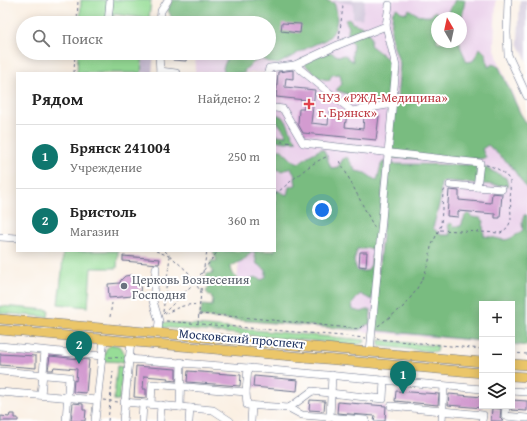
<!DOCTYPE html>
<html lang="ru">
<meta charset="utf-8">
<style>
:root{--surface:#fff;--page:#f6f6f6;--text:#222;--muted:#767676;--line:#e0e0e0;--accent:#0f766e}
body{margin:0;font-family:"Gentium Book Plus",serif;background:var(--page);color:var(--text)}
.controls{position:absolute;right:12px;bottom:12px;display:grid;overflow:hidden;border-radius:0px;box-shadow:0 2px 10px #0003}
.controls button{width:36px;height:36px;display:grid;place-items:center;padding:0;border:0;border-bottom:1px solid var(--line);background:var(--surface);color:var(--text);font:20px sans-serif}
.compass{position:absolute;left:431px;top:12px;width:36px;height:36px;border-radius:50%;background:var(--surface);box-shadow:0 2px 10px #0003;rotate:351deg}
.you{position:absolute;left:322px;top:210px;width:14px;height:14px;margin:-10px;border:3px solid #fff;border-radius:50%;background:#1a73e8;box-shadow:0 0 0 6px #1a73e833}
.badge{display:grid;place-items:center;width:26px;height:26px;border-radius:50%;background:var(--accent);color:#fff;font-size:13px;font-weight:700}
.pin{position:absolute;translate:-50% -33px;filter:drop-shadow(0 1px 2px #0008)}
.pin::after{content:'';position:absolute;top:21px;width:14px;height:12px;background:inherit;clip-path:polygon(0 0,100% 0,50% 100%)}
.list{margin:0;padding:0;list-style:none}
h2{display:flex;justify-content:space-between;align-items:center;height:52px;margin:0;padding:0 16px;font-size:17px}
h2 small{font-size:13px;font-weight:400;color:var(--muted)}
.list li{display:grid;grid-template-columns:26px 1fr auto;gap:12px;align-items:center;box-sizing:border-box;height:64px;padding:0 16px;border-top:1px solid var(--line)}
.list b{display:block;font-size:15px;white-space:nowrap}
.list p{margin:0;font-size:13px;white-space:nowrap;color:var(--muted)}
.list em{font-size:13px;font-style:normal;color:var(--muted)}
.icon{flex:none;width:22px;height:22px;fill:none;stroke:currentColor;stroke-width:2;stroke-linecap:round;stroke-linejoin:round}
.map{position:relative;flex:none;width:527px;height:421px;overflow:hidden}
.search{position:absolute;background:var(--surface);box-shadow:0 2px 10px #0003;left:16px;top:16px;width:260px;height:44px;display:flex;align-items:center;gap:10px;box-sizing:border-box;padding:0 14px;border-radius:22px;color:var(--muted);font-size:15px}
.panel{position:absolute;background:var(--surface);box-shadow:0 2px 10px #0003;left:16px;top:72px;width:260px;height:180px;border-radius:0px}
.map>svg:first-child{display:block}
.built{fill:#ebd1eb;fill-rule:evenodd}
.industrial{fill:#cbbfd5}
.green{fill:#97dd97;stroke:#59867a}
.forest{fill:#79bc80;stroke:#4a766f;fill-rule:evenodd}
.building{fill:#d39bd0}
.lines{fill:none;stroke-linecap:round;stroke-linejoin:round}
.minor-casing{stroke:#69728c;stroke-width:8}
.major-casing{stroke:#69728c;stroke-width:10}
.path{stroke:#69728c;stroke-width:1;stroke-dasharray:3 3;stroke-linecap:butt}
.minor{stroke:#fff;stroke-width:7}
.major{stroke:#ebc669;stroke-width:9}
.health-dot{fill:#e0444e;stroke:#fff;stroke-width:1.5}
.worship-dot{fill:#6b7280;stroke:#fff;stroke-width:1.5}
.labels{text-anchor:middle;stroke-width:4;stroke-linejoin:round;paint-order:stroke}
.health-label{font-size:13px;fill:#be3a42;stroke:#fff;text-anchor:start}
.worship-label{font-size:13px;fill:#5b616d;stroke:#fff;text-anchor:start}
.street-label{font-size:13px;fill:#1b2f5e;stroke:#fff}
</style>
<div class="map">
<svg width="527" height="421" viewBox="0 0 527 421">
<rect width="100%" height="100%" fill="#fff"/>
<filter id="ink" filterUnits="userSpaceOnUse"><feTurbulence type="fractalNoise" baseFrequency=".025" numOctaves="2"/><feDisplacementMap in="SourceGraphic" scale="8" xChannelSelector="R" yChannelSelector="G"/><feConvolveMatrix kernelMatrix="1 2 1 2 8 2 1 2 1" color-interpolation-filters="sRGB"/></filter>
<filter id="wash" filterUnits="userSpaceOnUse"><feTurbulence type="fractalNoise" baseFrequency=".012" numOctaves="4" result="noise"/><feDisplacementMap in="SourceGraphic" scale="16" xChannelSelector="R" yChannelSelector="G"/><feGaussianBlur stdDeviation="0.9" result="paint"/><feColorMatrix in="noise" values="0 0 0 0 0 0 0 0 0 0 0 0 0 0 0 0 0 1.4 0 .05"/><feComposite in="paint" operator="in"/></filter>
<g filter="url(#wash)">
<rect width="100%" height="100%" fill="#faefe2"/>
<!-- built -->
<path class="built" d="M 332,0 L 496,0 L 494,45 L 498,60 L 521,113 L 527,123 L 527,346 L 512,345 L 512,304 L 482,304 L 482,342 L 233,320 L 240,251 L 275,251 L 275,73 L 195,72 L 196,53 L 269,53 L 328,36 ZM 437,18 L 461,18 L 461,42 L 437,42 Z"/>
<!-- industrial -->
<g class="industrial">
<path d="M 333,0 L 365,0 L 362,19 L 353,18 L 353,4 L 333,1 Z"/>
<path d="M 520,0 L 527,0 L 527,61 L 518,43 Z"/>
<path d="M 144,53 L 154,53 L 152,73 L 142,73 Z"/>
</g>
<!-- green -->
<g class="green">
<path d="M 81,0 L 151,0 L 149,19 L 114,14 L 113,23 L 80,23 Z"/>
<path d="M 78,53 L 143,53 L 141,73 L 77,73 Z"/>
<path d="M 63,251 L 118,251 L 117,268 L 91,268 L 88,307 L 58,304 L 62,272 Z"/>
<path d="M 0,306 L 49,310 L 48,317 L 0,313 Z"/>
<path d="M 161,322 L 365,340 L 365,342 L 357,345 L 161,327 Z"/>
<path d="M 379,340 L 438,346 L 437,352 L 379,346 Z"/>
<path d="M 111,345 C 123,344 125,352 124,362 L 103,361 L 106,349 Z"/>
<path d="M 117,366 L 123,367 L 119,400 L 114,400 Z"/>
</g>
<!-- forest -->
<g class="forest">
<path d="M 172,0 L 325,0 L 334,3 C 339,14 338,30 328,38 C 326,40 323,41 320,42 C 305,48 292,57 278,64 L 270,63 L 262,59 C 254,61 249,65 244,71 L 245,73 L 225,73 L 223,68 L 229,53 L 269,53 L 269,23 L 174,23 L 168,10 Z"/>
<path d="M 455,0 L 465,0 L 461,22 L 461,18 L 437,18 L 437,42 L 460,42 L 460,46 L 467,62 L 473,61 L 480,48 L 486,54 L 488,67 L 493,64 L 499,67 L 520,113 L 527,124 L 527,189 L 511,166 L 488,145 L 482,149 L 486,158 L 478,159 L 389,158 L 393,111 L 397,102 L 400,64 L 392,41 L 391,29 L 393,11 L 397,8 L 401,12 L 407,13 L 409,9 C 417,15 422,17 431,16 L 435,11 L 441,16 L 448,13 Z"/>
<path d="M 350,19 L 352,23 L 367,28 L 371,38 L 370,45 L 394,64 L 394,71 L 391,83 L 390,96 L 375,104 L 336,90 L 342,84 L 340,74 L 332,75 L 329,80 L 319,78 L 300,60 L 330,52 L 338,56 L 345,55 L 353,62 L 352,55 L 353,44 C 348,38 347,34 349,27 L 345,20 Z"/>
<path d="M 275,114 C 291,118 287,131 297,141 L 286,142 L 275,140 L 275,135 L 286,136 C 285,128 275,124 275,114 Z"/>
<path d="M 321,149 L 324,150 L 331,168 L 338,167 L 343,159 L 347,157 L 356,171 L 365,173 L 377,181 L 381,165 L 383,162 L 385,162 L 377,248 L 357,249 L 354,261 L 357,271 L 367,271 L 371,265 L 372,255 L 376,257 L 372,300 L 360,294 L 352,304 L 353,310 L 362,312 L 366,310 L 371,310 L 370,324 L 366,325 L 360,330 L 200,317 L 202,305 L 212,306 L 213,299 L 206,292 L 210,284 L 206,279 L 207,274 L 213,273 L 210,266 L 211,261 L 217,261 L 213,251 L 275,251 L 276,190 L 287,195 L 289,187 L 296,185 L 294,173 L 291,168 L 282,171 L 275,169 L 275,150 L 282,150 L 292,160 L 299,163 L 308,156 ZM 254,252 L 257,264 L 266,270 L 266,277 L 262,280 L 255,277 C 249,280 244,279 239,284 C 236,276 231,274 231,266 L 245,259 L 250,253 Z"/>
<path d="M 389,164 L 480,165 L 506,178 L 508,186 L 446,181 L 441,183 L 440,201 L 433,228 L 441,235 L 450,235 L 448,225 L 451,223 L 455,227 L 461,226 L 465,216 L 468,213 L 472,217 L 480,218 L 484,221 L 483,226 L 484,236 C 507,239 503,245 523,230 L 522,223 L 524,215 L 527,215 L 527,346 L 512,344 L 512,304 L 482,304 L 482,341 L 373,330 Z"/>
</g>
<g id="blocks">
<!-- building -->
<g class="building">
<path d="M 282,23 L 301,24 L 300,33 L 281,31 Z"/>
<path d="M 173,53 L 187,53 L 186,61 L 173,60 Z"/>
<path d="M 293,70 L 293,79 L 286,78 L 285,87 L 315,90 L 311,123 L 328,125 L 329,112 L 347,114 L 345,127 L 363,129 L 364,115 L 379,116 L 376,140 L 303,133 L 298,124 L 299,109 L 304,109 L 305,100 L 276,97 L 278,72 Z"/>
<path d="M 449,190 L 459,191 L 459,200 L 491,203 L 492,193 L 502,194 L 500,218 L 495,218 L 495,214 L 458,211 L 458,217 L 447,216 Z"/>
<path d="M 360,252 L 367,252 L 366,267 L 359,266 Z"/>
<path d="M 123,256 L 160,259 L 159,264 L 123,261 Z"/>
<path d="M 131,275 L 138,278 L 141,282 L 140,293 L 133,296 L 109,298 L 108,284 L 120,283 L 121,280 L 125,276 Z"/>
<path d="M 0,354 L 36,356 L 36,368 L 0,365 Z"/>
<path d="M 50,356 L 89,360 L 86,393 L 73,392 L 74,380 L 76,381 L 77,369 L 54,367 L 53,370 L 48,370 Z"/>
<path d="M 136,366 L 176,369 L 176,381 L 167,380 L 168,378 L 144,376 L 143,389 L 146,389 L 146,398 L 134,397 Z"/>
<path d="M 188,371 L 241,375 L 240,386 L 187,382 Z"/>
<path d="M 254,376 L 298,380 L 297,391 L 253,387 Z"/>
<path d="M 396,391 L 439,394 L 438,405 L 395,401 Z"/>
<path d="M 449,394 L 482,397 L 482,408 L 448,405 Z"/>
<path d="M 310,400 L 325,401 L 324,411 L 309,410 Z"/>
<path d="M 512,400 L 527,401 L 527,411 L 511,410 Z"/>
<path d="M 338,402 L 386,406 L 385,421 L 374,421 L 375,416 L 337,413 Z"/>
<path d="M 73,403 L 83,404 L 83,410 L 86,410 L 85,421 L 71,421 Z"/>
<path d="M 492,408 L 501,409 L 500,418 L 503,421 L 491,421 Z"/>
<path d="M 10,414 L 15,414 L 15,418 L 18,418 L 18,421 L 1,421 L 1,416 L 9,417 Z"/>
</g>
</g>
</g>
<g filter="url(#ink)">
<use href="#blocks" fill-opacity="0" stroke="#69728c" stroke-width="1"/>
<g class="lines">
<!-- minor casing -->
<g class="minor-casing">
<g id="minor">
<path d="M 508,0 L 507,33 L 508,55 L 527,96"/>
<path d="M 108,23 L 110,0"/>
<path d="M 160,23 L 161,11 L 168,0"/>
<path d="M 159,53 L 160,73"/>
<path d="M 295,65 L 338,45 L 386,26"/>
<path d="M 160,71 L 176,73"/>
<path d="M 268,73 L 269,68 L 295,65 L 352,111 L 393,104"/>
<path d="M 275,108 L 283,109 L 303,143 L 480,163 L 477,187"/>
<path d="M 450,185 L 502,189"/>
<path d="M 0,237 L 17,238"/>
<path d="M 156,268 L 153,301 L 159,321 L 158,332"/>
<path d="M 0,346 L 102,356"/>
<path d="M 370,352 L 396,66 L 386,26 L 389,5"/>
<path d="M 128,359 L 248,368 L 482,389"/>
<path d="M 248,368 L 246,392 L 247,405 L 289,408 L 312,391 L 383,399 L 384,380"/>
<path d="M 0,371 L 69,377 L 66,421"/>
<path d="M 512,391 L 527,392"/>
<path d="M 0,392 L 97,400"/>
<path d="M 41,395 L 45,351"/>
<path d="M 124,402 L 213,410 L 230,421"/>
<path d="M 151,404 L 152,384 L 246,392"/>
<path d="M 391,406 L 483,415 L 482,421"/>
<path d="M 506,406 L 505,416 L 527,418"/>
<path d="M 180,407 L 181,362"/>
<path d="M 289,408 L 302,415 L 366,420"/>
<path d="M 330,417 L 332,375"/>
<path d="M 95,421 L 104,338"/>
<path d="M 123,421 L 131,341"/>
<path d="M 142,421 L 143,404"/>
<path d="M 160,421 L 161,405"/>
<path d="M 189,421 L 190,408"/>
<path d="M 251,421 L 252,406"/>
<path d="M 442,421 L 444,386"/>
</g>
</g>
<!-- major casing -->
<g class="major-casing">
<g id="major">
<path d="M 0,319 L 482,362"/>
<path d="M 0,330 L 482,373"/>
<path d="M 512,364 L 527,365"/>
<path d="M 512,376 L 527,377"/>
</g>
</g>
<!-- path -->
<g class="path">
<path d="M 77,23 L 78,0"/>
<path d="M 339,39 L 343,6"/>
<path d="M 74,73 L 75,53"/>
<path d="M 275,141 L 294,143"/>
<path d="M 340,161 L 375,229"/>
<path d="M 275,194 C 292,182 308,163 329,156"/>
<path d="M 440,230 L 501,233 L 508,227 L 511,220 L 510,181 C 505,172 496,167 486,165"/>
<path d="M 156,251 L 169,256"/>
<path d="M 165,251 L 188,272 L 201,292 L 198,323"/>
<path d="M 201,291 L 203,272 L 207,251"/>
<path d="M 163,312 L 170,256"/>
<path d="M 163,314 L 195,282 L 218,251"/>
<path d="M 165,314 C 176,308 186,303 200,305"/>
<path d="M 199,314 L 252,318 L 359,329 L 363,325 L 365,326"/>
<path d="M 110,317 L 112,303"/>
<path d="M 166,321 L 366,338"/>
<path d="M 378,326 L 403,307 L 415,292 L 424,276 L 429,261 L 431,247 L 441,225 L 443,193 L 445,189"/>
<path d="M 377,339 L 482,349"/>
<path d="M 512,353 L 527,354"/>
<path d="M 109,357 L 122,358"/>
<path d="M 103,400 L 118,402"/>
<path d="M 108,421 L 113,372"/>
</g>
<!-- minor -->
<use href="#minor" class="minor"/>
<!-- major -->
<use href="#major" class="major"/>
</g>
</g>
<!-- markers -->
<path class="health-dot" d="M307 98h4v4h4v4h-4v4h-4v-4h-4v-4h4z"/>
<circle class="worship-dot" cx="124" cy="286" r="4"/>
<g class="labels">
<!-- health labels -->
<g class="health-label">
<text x="318" y="102">ЧУЗ «РЖД-Медицина»<tspan x="318" dy="15">г. Брянск»</tspan></text>
</g>
<!-- worship labels -->
<g class="worship-label">
<text x="132" y="284">Церковь Вознесения<tspan x="132" dy="15">Господня</tspan></text>
</g>
<!-- street labels -->
<g class="street-label">
<text transform="translate(242 338) rotate(5)" y="5">Московский проспект</text>
</g>
</g>
</svg>
<div class="controls">
<button>+</button>
<button>−</button>
<button><svg class="icon" aria-label="layers" viewBox="0 0 24 24"><path d="M12 4l9 5-9 5-9-5zM3 14l9 5 9-5"/></svg></button>
</div>
<svg class="compass" viewBox="-18 -18 36 36"><path d="M0-13l5 13h-10z" fill="#e53935"/><path d="M0 13l5-13h-10z" fill="#767676"/></svg>
<div class="you"></div>
<div class="pin badge" style="left:403px;top:394px">1</div>
<div class="pin badge" style="left:79px;top:364px">2</div>
<div class="search"><svg class="icon" aria-label="search" viewBox="0 0 24 24"><circle cx="10" cy="10" r="6"/><path d="M15 15l6 6"/></svg>Поиск</div>
<section class="panel">
<h2>Рядом<small>Найдено: 2</small></h2>
<ul class="list">
<li><span class="badge">1</span><div><b>Брянск 241004</b><p>Учреждение</p></div><em>250 m</em></li>
<li><span class="badge">2</span><div><b>Бристоль</b><p>Магазин</p></div><em>360 m</em></li>
</ul>
</section>
</div>
